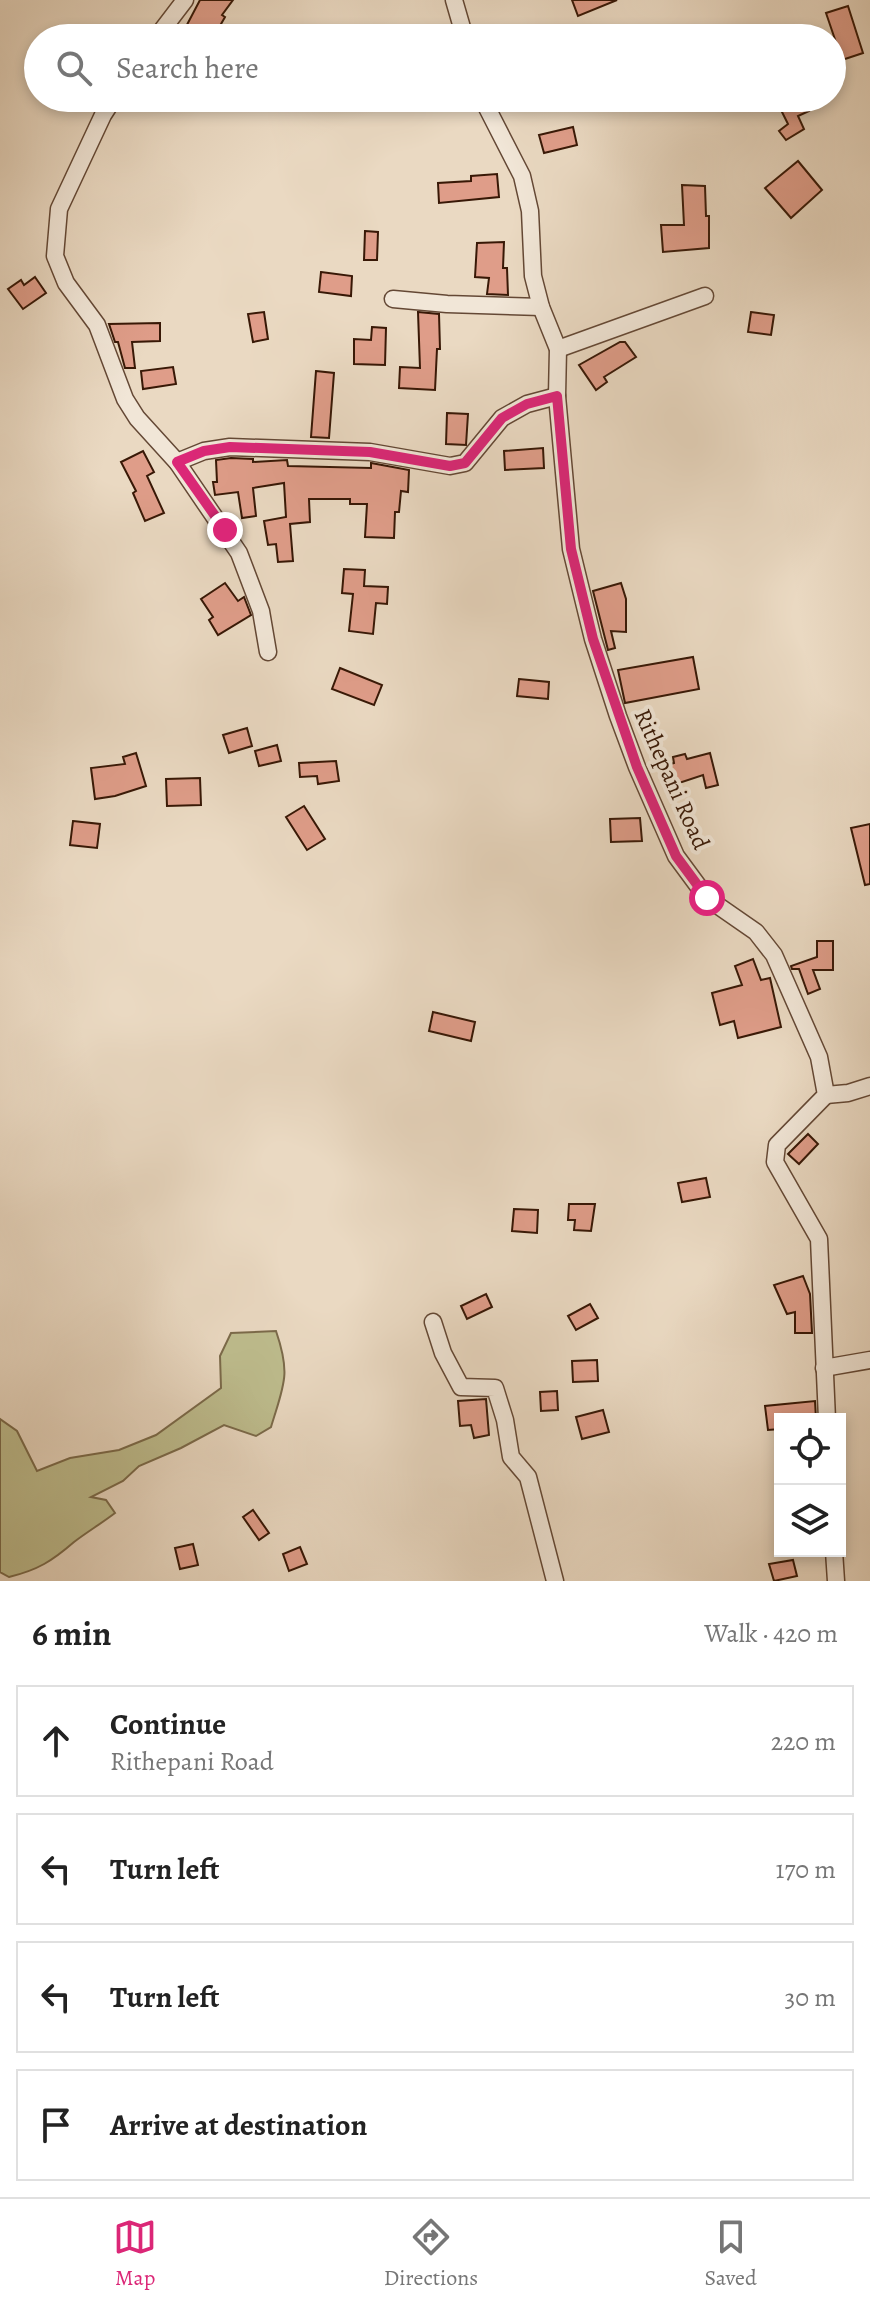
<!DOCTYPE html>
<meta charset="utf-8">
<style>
:root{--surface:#fff;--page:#f2f2f2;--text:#222;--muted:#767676;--line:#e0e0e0;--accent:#db2777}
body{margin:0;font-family:Alegreya,serif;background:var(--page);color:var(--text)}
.controls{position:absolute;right:24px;bottom:24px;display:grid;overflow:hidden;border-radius:0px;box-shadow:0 4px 12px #0003}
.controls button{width:72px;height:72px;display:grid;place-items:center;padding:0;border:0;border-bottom:2px solid var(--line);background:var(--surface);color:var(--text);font:40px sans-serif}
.stop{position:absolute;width:24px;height:24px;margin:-18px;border:6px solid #db2777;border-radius:50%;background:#fff}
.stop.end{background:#db2777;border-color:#fff;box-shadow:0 2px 8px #0008}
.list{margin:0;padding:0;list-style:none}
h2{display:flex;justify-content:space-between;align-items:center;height:104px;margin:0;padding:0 32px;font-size:34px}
h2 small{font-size:26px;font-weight:400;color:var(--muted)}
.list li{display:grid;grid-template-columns:52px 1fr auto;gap:24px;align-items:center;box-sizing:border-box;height:112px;margin:0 16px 16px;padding:0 16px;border:2px solid var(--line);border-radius:0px}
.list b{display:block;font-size:30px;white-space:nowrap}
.list p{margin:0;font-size:26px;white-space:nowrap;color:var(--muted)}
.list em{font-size:26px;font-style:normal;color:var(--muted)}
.icon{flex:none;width:44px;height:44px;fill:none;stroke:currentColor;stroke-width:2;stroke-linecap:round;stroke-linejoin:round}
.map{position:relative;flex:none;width:870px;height:1581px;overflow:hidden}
.search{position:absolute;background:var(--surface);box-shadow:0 4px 12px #0003;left:24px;right:24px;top:24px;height:88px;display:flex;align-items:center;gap:20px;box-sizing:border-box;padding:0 28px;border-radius:44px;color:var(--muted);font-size:30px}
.sheet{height:616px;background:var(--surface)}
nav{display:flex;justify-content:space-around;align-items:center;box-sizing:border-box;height:112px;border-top:2px solid var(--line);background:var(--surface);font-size:22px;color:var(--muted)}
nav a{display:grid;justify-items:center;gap:4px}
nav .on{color:var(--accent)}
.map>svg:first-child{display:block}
.green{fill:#bebd8e;stroke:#7b6a4a;stroke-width:2}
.building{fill:#df9d89;stroke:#381806;stroke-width:2}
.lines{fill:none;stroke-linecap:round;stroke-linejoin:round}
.minor-casing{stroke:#644835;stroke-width:19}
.minor{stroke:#f1e6d7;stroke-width:16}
.route{stroke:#db2777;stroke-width:10}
.labels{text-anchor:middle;stroke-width:8;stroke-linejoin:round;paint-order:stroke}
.street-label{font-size:24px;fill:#381806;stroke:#f1e6d7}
</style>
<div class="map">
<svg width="870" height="1581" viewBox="0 0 870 1581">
<rect width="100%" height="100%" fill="#ead9c2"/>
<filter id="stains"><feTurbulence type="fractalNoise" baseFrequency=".0025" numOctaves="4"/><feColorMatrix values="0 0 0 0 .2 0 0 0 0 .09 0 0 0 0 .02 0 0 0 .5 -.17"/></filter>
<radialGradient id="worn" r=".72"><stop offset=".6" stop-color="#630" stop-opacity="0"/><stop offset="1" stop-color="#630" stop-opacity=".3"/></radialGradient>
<!-- green -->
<path class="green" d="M 276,1331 C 291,1375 284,1384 271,1427 L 256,1436 L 224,1425 L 181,1448 L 139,1466 L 123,1481 L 91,1497 L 106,1500 L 115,1513 C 102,1523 87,1532 74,1542 C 52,1561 38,1570 9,1577 L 0,1572 L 0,1419 L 17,1431 L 37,1471 L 70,1458 L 119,1450 L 156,1435 L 221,1388 L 220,1356 L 231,1333 Z"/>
<!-- building -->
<g class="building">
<path d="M 200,0 L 233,0 L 222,15 L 225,17 L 213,38 L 180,38 Z"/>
<path d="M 572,0 L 617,0 L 578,16 Z"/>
<path d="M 848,6 L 863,53 L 842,60 L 826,13 Z"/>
<path d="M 775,98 L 802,98 L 809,111 L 798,116 L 804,129 L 786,140 L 779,131 L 788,124 Z"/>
<path d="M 573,127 L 577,145 L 544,153 L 539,135 Z"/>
<path d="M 798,161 L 822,190 L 791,218 L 765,188 Z"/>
<path d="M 497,174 L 499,197 L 439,203 L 438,183 L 471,181 L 471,176 Z"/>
<path d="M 682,185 L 705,186 L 706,216 L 709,216 L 709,248 L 663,252 L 661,225 L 684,225 Z"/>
<path d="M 365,231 L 378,232 L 377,260 L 364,260 Z"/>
<path d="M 504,242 L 503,268 L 507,268 L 508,295 L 487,294 L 489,278 L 475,277 L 477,243 Z"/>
<path d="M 321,272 L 352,276 L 351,296 L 319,292 Z"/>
<path d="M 35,277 L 46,293 L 23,309 L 8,289 L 21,280 L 24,285 Z"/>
<path d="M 264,312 L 268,339 L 253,342 L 248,314 Z"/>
<path d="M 418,312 L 439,314 L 440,349 L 437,349 L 435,390 L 399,388 L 400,367 L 420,368 Z"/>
<path d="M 751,312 L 774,315 L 771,335 L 748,332 Z"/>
<path d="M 160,323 L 160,341 L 132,342 L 135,368 L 125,368 L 118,342 L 115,342 L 109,324 Z"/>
<path d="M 372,327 L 386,328 L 385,365 L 354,364 L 354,339 L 371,340 Z"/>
<path d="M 620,342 L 625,342 L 636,357 L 604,377 L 607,382 L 596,390 L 579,365 Z"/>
<path d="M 173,367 L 176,384 L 143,389 L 141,371 Z"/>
<path d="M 316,371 L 334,373 L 329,438 L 311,437 Z"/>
<path d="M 447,413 L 468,414 L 466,445 L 446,444 Z"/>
<path d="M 543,448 L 544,468 L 505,470 L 504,451 Z"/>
<path d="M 143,451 L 154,472 L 147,476 L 164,513 L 145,521 L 133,493 L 136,491 L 121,462 Z"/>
<path d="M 231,458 L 253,459 L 253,462 L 287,460 L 288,466 L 371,468 L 371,463 L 409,470 L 408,492 L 401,491 L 399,512 L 395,512 L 394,538 L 365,537 L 367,504 L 350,504 L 350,499 L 309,499 L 310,522 L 290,524 L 293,561 L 278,562 L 276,544 L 268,545 L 264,521 L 286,517 L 284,483 L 253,488 L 256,516 L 242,518 L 238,492 L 215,495 L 213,482 L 217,482 L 216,460 Z"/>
<path d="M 344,569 L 365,570 L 364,586 L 388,587 L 387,604 L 376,603 L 373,634 L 349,631 L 353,594 L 342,593 Z"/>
<path d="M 225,583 L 238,601 L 244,597 L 251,615 L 218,635 L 209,620 L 213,617 L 201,599 Z"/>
<path d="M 621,583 L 626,599 L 626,632 L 611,631 L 615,648 L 608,650 L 593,591 Z"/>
<path d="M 693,657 L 699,689 L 625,703 L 618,670 Z"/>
<path d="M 340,668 L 382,685 L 374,705 L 332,689 Z"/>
<path d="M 519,679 L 549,682 L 548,699 L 517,696 Z"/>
<path d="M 247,728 L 252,746 L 229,753 L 223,735 Z"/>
<path d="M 277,745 L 281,761 L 259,766 L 255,751 Z"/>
<path d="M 136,753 L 146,786 L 115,796 L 95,799 L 91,768 L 125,764 L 123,757 Z"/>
<path d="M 710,753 L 718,785 L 706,788 L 703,775 L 670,786 L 664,766 L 674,763 L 673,757 L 685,754 L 687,759 Z"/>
<path d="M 336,761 L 339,781 L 318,784 L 317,776 L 300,777 L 299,763 Z"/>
<path d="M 200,778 L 201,805 L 167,806 L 166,779 Z"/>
<path d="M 304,806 L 325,839 L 307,850 L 286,817 Z"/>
<path d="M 640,818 L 642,841 L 611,842 L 610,819 Z"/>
<path d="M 73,821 L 100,824 L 97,848 L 70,845 Z"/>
<path d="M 870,824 L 870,884 L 865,885 L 851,828 Z"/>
<path d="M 817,941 L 833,941 L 833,970 L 813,970 L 820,989 L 808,994 L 799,969 L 792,969 L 791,966 L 817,957 Z"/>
<path d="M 753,959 L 761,980 L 770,978 L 781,1027 L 738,1038 L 734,1021 L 720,1025 L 712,993 L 742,985 L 735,966 Z"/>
<path d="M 433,1012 L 475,1022 L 471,1041 L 429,1031 Z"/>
<path d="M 808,1134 L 818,1144 L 799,1164 L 788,1154 Z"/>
<path d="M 706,1178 L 710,1197 L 682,1202 L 678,1183 Z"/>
<path d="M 569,1204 L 595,1204 L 591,1231 L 574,1230 L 575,1220 L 568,1220 Z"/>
<path d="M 514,1209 L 538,1210 L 537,1233 L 512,1231 Z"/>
<path d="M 803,1276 L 810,1294 L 812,1333 L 795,1333 L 795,1312 L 787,1314 L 774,1285 Z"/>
<path d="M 486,1294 L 492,1307 L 467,1319 L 461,1306 Z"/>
<path d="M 590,1304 L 598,1318 L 576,1330 L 568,1316 Z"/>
<path d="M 597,1360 L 598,1381 L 573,1382 L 572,1361 Z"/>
<path d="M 557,1391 L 558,1410 L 541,1411 L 540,1392 Z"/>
<path d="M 486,1399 L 489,1435 L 474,1438 L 471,1425 L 460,1426 L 458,1401 Z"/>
<path d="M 815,1401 L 816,1419 L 780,1419 L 780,1429 L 768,1430 L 765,1406 Z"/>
<path d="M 603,1410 L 609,1432 L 582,1439 L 576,1417 Z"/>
<path d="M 253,1510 L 269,1533 L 259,1540 L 243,1517 Z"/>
<path d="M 193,1544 L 198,1565 L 180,1569 L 175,1548 Z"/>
<path d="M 300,1547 L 307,1564 L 289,1571 L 283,1554 Z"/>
<path d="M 793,1560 L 797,1576 L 774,1581 L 769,1564 Z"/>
</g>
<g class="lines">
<!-- minor casing -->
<g class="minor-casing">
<g id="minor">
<path d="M 454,0 L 465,38"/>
<path d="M 156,38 L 185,0"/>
<path d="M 114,98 L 103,115 L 59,209 L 55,256 L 66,283 L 97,325 L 125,399 L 137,418 L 177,462 L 239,553 L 261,611 L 268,652"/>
<path d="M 482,98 L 522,176 L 530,211 L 533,276 L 541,307 L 558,349 L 557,396 L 571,549 L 593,639 L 618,716 L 637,767 L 676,856 L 707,898 L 756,932 L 774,955 L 819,1057 L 826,1095 L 777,1145 L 775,1162 L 819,1239 L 827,1419"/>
<path d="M 393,299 L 447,304 L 541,307"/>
<path d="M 558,349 L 705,296"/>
<path d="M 177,462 L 204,451 L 230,447 L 370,452 L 450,466 L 465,463 L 502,418 L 527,404 L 557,396"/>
<path d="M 826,1095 L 848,1093 L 870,1086"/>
<path d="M 433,1322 L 443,1353 L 461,1387 L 495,1388 L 505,1420 L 511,1457 L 528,1477 L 555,1581"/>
<path d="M 824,1368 L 870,1360"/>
<path d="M 834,1551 L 836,1581"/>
</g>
</g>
<!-- minor -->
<use href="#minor" class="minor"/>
</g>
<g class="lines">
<!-- route -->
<path class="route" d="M 225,530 L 177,462 L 204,451 L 230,447 L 370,452 L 450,466 L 465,463 L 502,418 L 527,404 L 557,396 L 571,549 L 593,639 L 637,767 L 676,856 L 707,898"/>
</g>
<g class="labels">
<!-- street labels -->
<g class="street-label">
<text transform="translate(672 779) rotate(66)" y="8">Rithepani Road</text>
</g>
</g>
<rect width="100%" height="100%" filter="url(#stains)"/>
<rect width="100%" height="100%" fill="url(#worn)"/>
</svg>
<div class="controls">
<button><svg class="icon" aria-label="locate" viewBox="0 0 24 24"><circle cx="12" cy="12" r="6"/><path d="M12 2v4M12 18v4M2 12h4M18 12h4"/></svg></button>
<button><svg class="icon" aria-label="layers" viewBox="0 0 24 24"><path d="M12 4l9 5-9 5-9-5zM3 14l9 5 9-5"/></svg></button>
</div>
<div class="stop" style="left:707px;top:898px"></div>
<div class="stop end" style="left:225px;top:530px"></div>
<div class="search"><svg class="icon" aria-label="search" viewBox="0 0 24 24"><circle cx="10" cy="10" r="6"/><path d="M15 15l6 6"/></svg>Search here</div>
</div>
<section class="sheet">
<h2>6 min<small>Walk · 420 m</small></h2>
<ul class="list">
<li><svg class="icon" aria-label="ahead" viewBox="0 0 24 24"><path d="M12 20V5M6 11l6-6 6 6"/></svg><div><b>Continue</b><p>Rithepani Road</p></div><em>220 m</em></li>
<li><svg class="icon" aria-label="left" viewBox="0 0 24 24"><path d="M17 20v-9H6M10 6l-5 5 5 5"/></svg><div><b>Turn left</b></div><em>170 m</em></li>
<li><svg class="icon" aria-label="left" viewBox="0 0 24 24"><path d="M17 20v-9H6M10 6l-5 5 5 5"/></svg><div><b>Turn left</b></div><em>30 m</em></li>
<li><svg class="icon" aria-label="arrive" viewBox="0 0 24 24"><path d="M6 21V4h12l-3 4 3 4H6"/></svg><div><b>Arrive at destination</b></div></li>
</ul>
</section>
<nav>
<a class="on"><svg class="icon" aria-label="map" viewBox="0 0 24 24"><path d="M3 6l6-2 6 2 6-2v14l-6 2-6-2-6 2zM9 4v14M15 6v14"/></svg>Map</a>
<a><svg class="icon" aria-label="directions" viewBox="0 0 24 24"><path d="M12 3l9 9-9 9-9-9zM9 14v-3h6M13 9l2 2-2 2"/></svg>Directions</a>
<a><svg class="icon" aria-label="saved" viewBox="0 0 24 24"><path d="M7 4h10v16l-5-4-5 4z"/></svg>Saved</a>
</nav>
